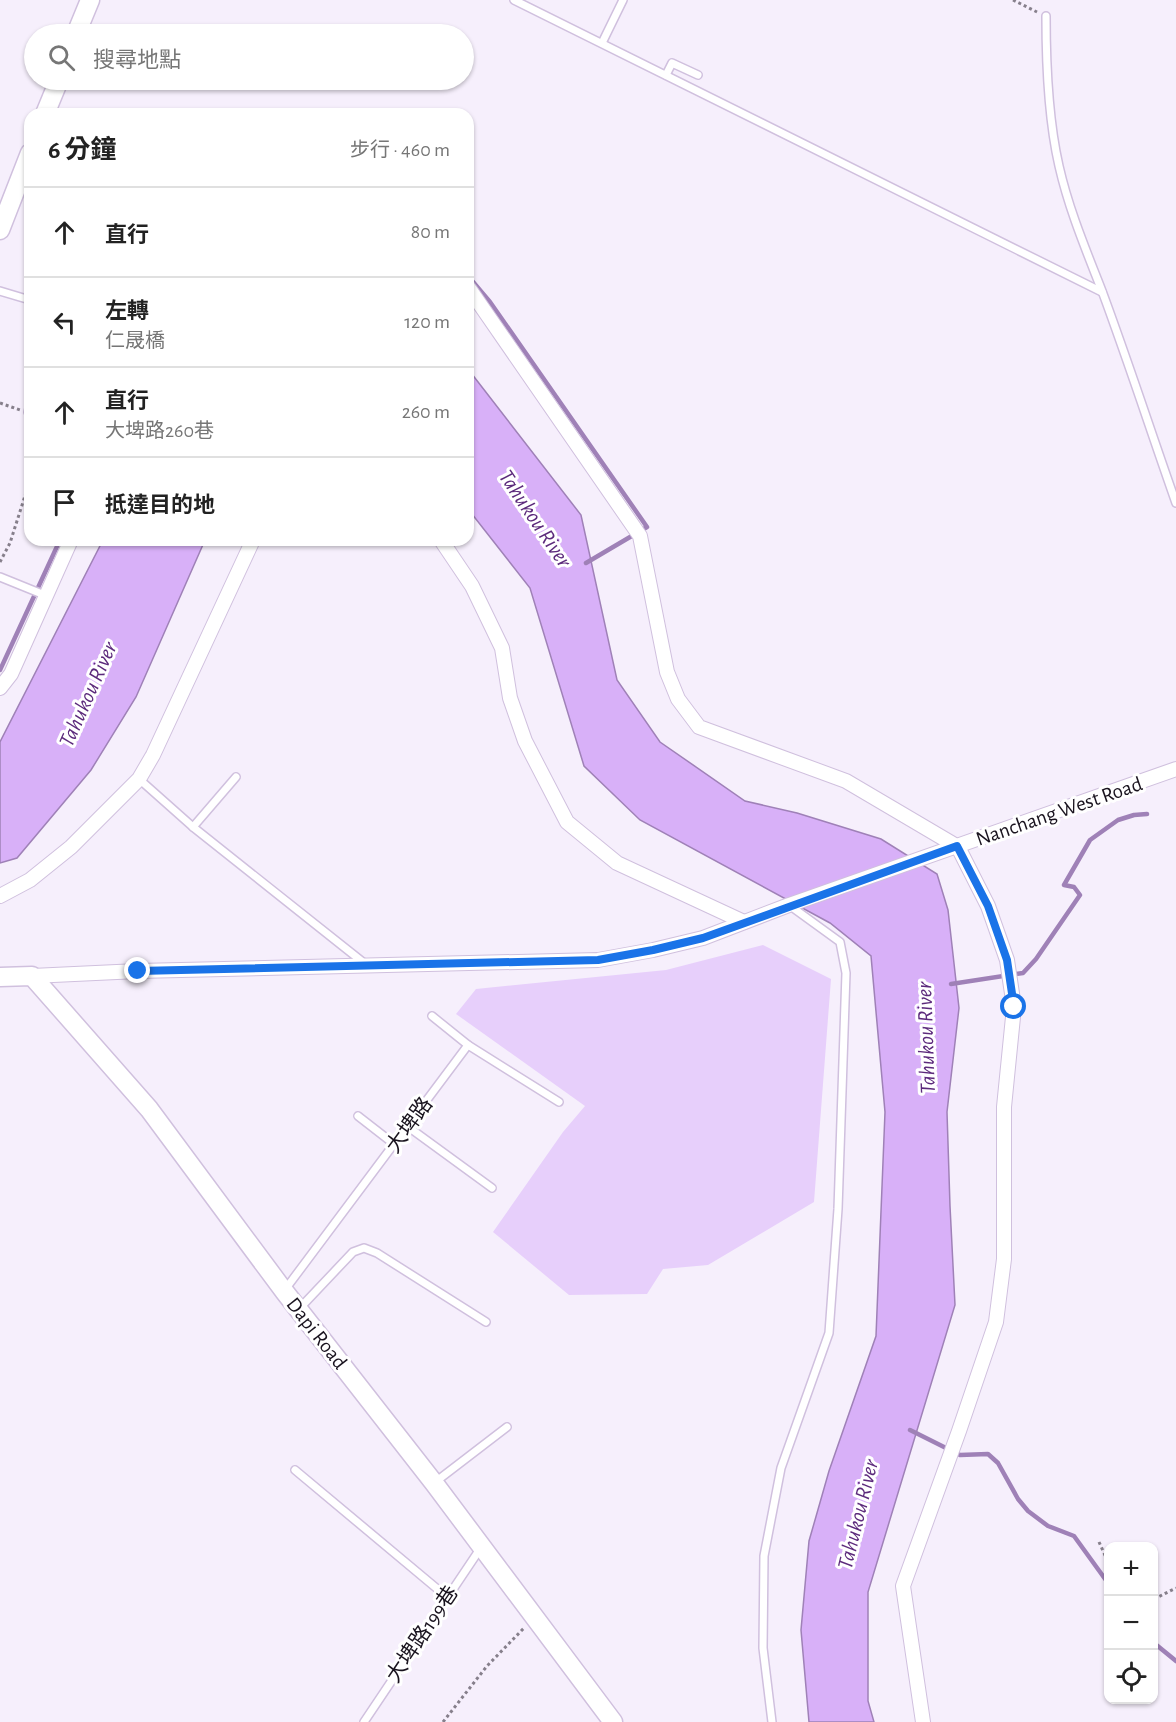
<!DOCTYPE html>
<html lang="zh-TW">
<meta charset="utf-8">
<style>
:root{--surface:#fff;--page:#f2f2f2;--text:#222;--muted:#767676;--line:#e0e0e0}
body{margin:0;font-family:"Alegreya Sans","Noto Sans TC",sans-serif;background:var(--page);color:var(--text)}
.controls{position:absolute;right:18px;bottom:18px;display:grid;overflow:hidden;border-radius:12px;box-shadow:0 2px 4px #0004}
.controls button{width:54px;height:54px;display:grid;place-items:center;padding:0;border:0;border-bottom:2px solid var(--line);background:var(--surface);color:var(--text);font:30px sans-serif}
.stop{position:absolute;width:18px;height:18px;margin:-14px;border:4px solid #1a73e8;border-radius:50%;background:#fff}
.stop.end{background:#1a73e8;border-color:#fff;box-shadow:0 2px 6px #0008}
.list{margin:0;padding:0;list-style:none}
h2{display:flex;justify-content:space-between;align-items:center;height:78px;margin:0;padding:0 24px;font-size:26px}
h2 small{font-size:20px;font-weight:400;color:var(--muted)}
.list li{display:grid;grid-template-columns:39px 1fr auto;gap:18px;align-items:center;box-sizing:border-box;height:90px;padding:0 24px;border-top:2px solid var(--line)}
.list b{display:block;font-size:22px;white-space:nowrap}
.list p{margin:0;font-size:20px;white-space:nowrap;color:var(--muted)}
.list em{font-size:20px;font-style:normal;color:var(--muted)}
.icon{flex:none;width:33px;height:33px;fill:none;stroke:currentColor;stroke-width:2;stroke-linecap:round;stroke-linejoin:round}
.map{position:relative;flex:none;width:1176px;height:1722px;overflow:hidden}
.search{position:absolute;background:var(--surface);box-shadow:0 2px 4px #0004;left:24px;top:24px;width:450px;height:66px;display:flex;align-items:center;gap:15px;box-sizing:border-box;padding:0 21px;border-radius:33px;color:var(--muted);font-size:22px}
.panel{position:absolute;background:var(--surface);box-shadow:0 2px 4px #0004;left:24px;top:108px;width:450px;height:438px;border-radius:18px}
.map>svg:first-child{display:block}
.green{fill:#e7cffb}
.water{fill:#d8b0f8;stroke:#9f81b7;stroke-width:1.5}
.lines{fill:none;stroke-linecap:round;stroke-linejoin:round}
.stream{stroke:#9f81b7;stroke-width:4.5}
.lane-casing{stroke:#d0c0de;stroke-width:10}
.street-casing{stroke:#d0c0de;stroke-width:16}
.secondary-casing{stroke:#d0c0de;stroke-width:21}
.path{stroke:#867f8b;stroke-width:3;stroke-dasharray:3 3;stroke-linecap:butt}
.lane{stroke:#fff;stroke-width:7}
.street{stroke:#fff;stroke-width:14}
.secondary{stroke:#fff;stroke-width:18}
.route{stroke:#1a73e8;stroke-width:8}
.labels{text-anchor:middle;stroke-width:6;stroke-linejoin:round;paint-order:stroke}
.street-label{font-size:21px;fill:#19131e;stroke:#fff}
.water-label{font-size:22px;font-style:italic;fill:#5c2a7c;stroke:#fff}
</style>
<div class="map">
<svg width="1176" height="1722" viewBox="0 0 1176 1722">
<rect width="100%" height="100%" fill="#f6effc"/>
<!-- green -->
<path class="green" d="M 763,945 L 831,979 L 814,1202 L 708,1265 L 663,1269 L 647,1294 L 569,1295 L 493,1232 L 563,1132 L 585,1106 L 456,1014 L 476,989 L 666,970 Z"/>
<!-- water -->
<g class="water">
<path d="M 468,369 L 581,515 L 617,680 L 660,742 L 745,801 L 797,813 L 881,839 L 937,874 L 948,910 L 959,1008 L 947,1112 L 950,1206 L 955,1305 L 868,1592 L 868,1701 L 874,1722 L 809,1722 L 801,1630 L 809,1541 L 829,1471 L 876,1336 L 885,1112 L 871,956 L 830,923 L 640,820 L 584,766 L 530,588 L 468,509 Z"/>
<path d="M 103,540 L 205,540 L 136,697 L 91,770 L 17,858 L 0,863 L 0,742 Z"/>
</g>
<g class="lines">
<!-- stream -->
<g class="stream">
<path d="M 468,276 L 490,302 L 647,527 L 586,563"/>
<path d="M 0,670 L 60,540"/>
<path d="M 951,984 L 1023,973 L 1036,959 L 1080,895 L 1074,887 L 1064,885 L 1090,840 L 1118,820 L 1134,815 L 1147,814"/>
<path d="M 910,1430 L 960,1455 L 988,1454 L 998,1463 L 1018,1499 L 1028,1511 L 1048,1526 L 1074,1536 L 1108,1583"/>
<path d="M 1154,1643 L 1176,1661"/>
</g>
<!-- lane casing -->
<g class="lane-casing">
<g id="lane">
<path d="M 514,0 L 1102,292"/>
<path d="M 1046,16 C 1046,66 1048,118 1059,166 C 1069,210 1086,250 1102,291 C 1128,361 1151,432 1176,503"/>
<path d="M 602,43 L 623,0"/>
<path d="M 666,75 L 672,63 L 698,75"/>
<path d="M 0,291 L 30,300"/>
<path d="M 28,412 L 30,405"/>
<path d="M 0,577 L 47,596"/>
<path d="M 139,779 L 193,827 L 364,963"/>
<path d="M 193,827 L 236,777"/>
<path d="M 432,1016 L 468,1045"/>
<path d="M 358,1116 L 394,1144"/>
<path d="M 407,1126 L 492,1188"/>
<path d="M 284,1291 L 468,1045 L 559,1102"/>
<path d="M 299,1309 L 353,1252 L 364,1248 L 377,1253 L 486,1322"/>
<path d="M 295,1470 L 447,1597"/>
<path d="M 434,1483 L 507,1427"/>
<path d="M 364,1722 L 480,1549"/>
<path d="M 772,1722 L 763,1648 L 764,1556 L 781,1468 L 829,1333 L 838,1209 L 846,973 L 840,942 L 789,905"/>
</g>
</g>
<!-- street casing -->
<g class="street-casing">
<g id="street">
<path d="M 468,287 L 640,536 L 667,672 L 678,699 L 699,727 L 846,781 L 958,847 L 988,906 L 1007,960 L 1014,1007 L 1004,1107 L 1004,1259 L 996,1322 L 959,1431 L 903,1586 L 923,1722"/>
<path d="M 441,540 L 472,586 L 502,648 L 510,698 L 525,741 L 567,822 L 617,863 L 744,922"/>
<path d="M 0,688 L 11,674 L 71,540"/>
<path d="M 0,896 L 30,880 L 71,847 L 139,779 L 153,755 L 253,540"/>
<path d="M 32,976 L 138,971 L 598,960 L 653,950 L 703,938 L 789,905 L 1176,769"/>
</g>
</g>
<!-- secondary casing -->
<g class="secondary-casing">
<g id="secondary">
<path d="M 76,34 L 90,0"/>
<path d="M 45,114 L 59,80"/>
<path d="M 0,230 L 30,153"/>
<path d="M 0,977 L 32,976 L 149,1109 L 284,1291 L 434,1483 L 613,1722"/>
</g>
</g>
<!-- path -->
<g class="path">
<path d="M 1013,0 L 1037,12"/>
<path d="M 0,403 L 20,410"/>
<path d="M 0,562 L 10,543 L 30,480"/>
<path d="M 1099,1542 L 1108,1562"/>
<path d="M 1154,1599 L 1176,1588"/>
<path d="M 443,1722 L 487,1666 L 524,1628"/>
</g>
<!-- lane -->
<use href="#lane" class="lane"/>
<!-- street -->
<use href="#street" class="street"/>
<!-- secondary -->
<use href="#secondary" class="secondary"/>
</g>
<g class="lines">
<!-- route -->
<path class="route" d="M 138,971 L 598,960 L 653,950 L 703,938 L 957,846 L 988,906 L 1007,960 L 1014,1007"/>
</g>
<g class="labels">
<!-- street labels -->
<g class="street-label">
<text transform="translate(1059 811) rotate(-19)" y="7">Nanchang West Road</text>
<text transform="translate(409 1125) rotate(-54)" y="7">大埤路</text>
<text transform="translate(317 1333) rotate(52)" y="7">Dapi Road</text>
<text transform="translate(422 1634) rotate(-56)" y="7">大埤路199巷</text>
</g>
<!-- water labels -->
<g class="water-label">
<text transform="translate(536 518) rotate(56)" y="8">Tahukou River</text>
<text transform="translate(87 694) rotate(-66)" y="8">Tahukou River</text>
<text transform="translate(925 1038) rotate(-92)" y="8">Tahukou River</text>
<text transform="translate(857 1514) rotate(-76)" y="8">Tahukou River</text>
</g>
</g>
</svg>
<div class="controls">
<button>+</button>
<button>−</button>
<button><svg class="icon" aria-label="locate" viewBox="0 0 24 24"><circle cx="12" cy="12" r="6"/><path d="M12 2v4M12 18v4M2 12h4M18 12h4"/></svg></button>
</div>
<div class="stop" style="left:1014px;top:1007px"></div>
<div class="stop end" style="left:138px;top:971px"></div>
<div class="search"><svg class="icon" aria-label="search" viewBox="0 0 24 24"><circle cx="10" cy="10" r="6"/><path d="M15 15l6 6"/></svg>搜尋地點</div>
<section class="panel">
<h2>6 分鐘<small>步行 · 460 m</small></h2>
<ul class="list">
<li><svg class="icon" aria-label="ahead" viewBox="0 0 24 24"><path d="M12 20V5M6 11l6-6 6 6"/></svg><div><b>直行</b></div><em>80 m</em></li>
<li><svg class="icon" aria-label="left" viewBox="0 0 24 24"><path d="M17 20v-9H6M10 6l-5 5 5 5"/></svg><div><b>左轉</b><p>仁晟橋</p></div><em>120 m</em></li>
<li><svg class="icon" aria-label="ahead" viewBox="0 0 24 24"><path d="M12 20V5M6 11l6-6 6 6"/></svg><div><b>直行</b><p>大埤路260巷</p></div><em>260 m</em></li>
<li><svg class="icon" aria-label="arrive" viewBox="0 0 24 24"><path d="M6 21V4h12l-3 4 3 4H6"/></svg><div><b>抵達目的地</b></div></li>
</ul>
</section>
</div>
